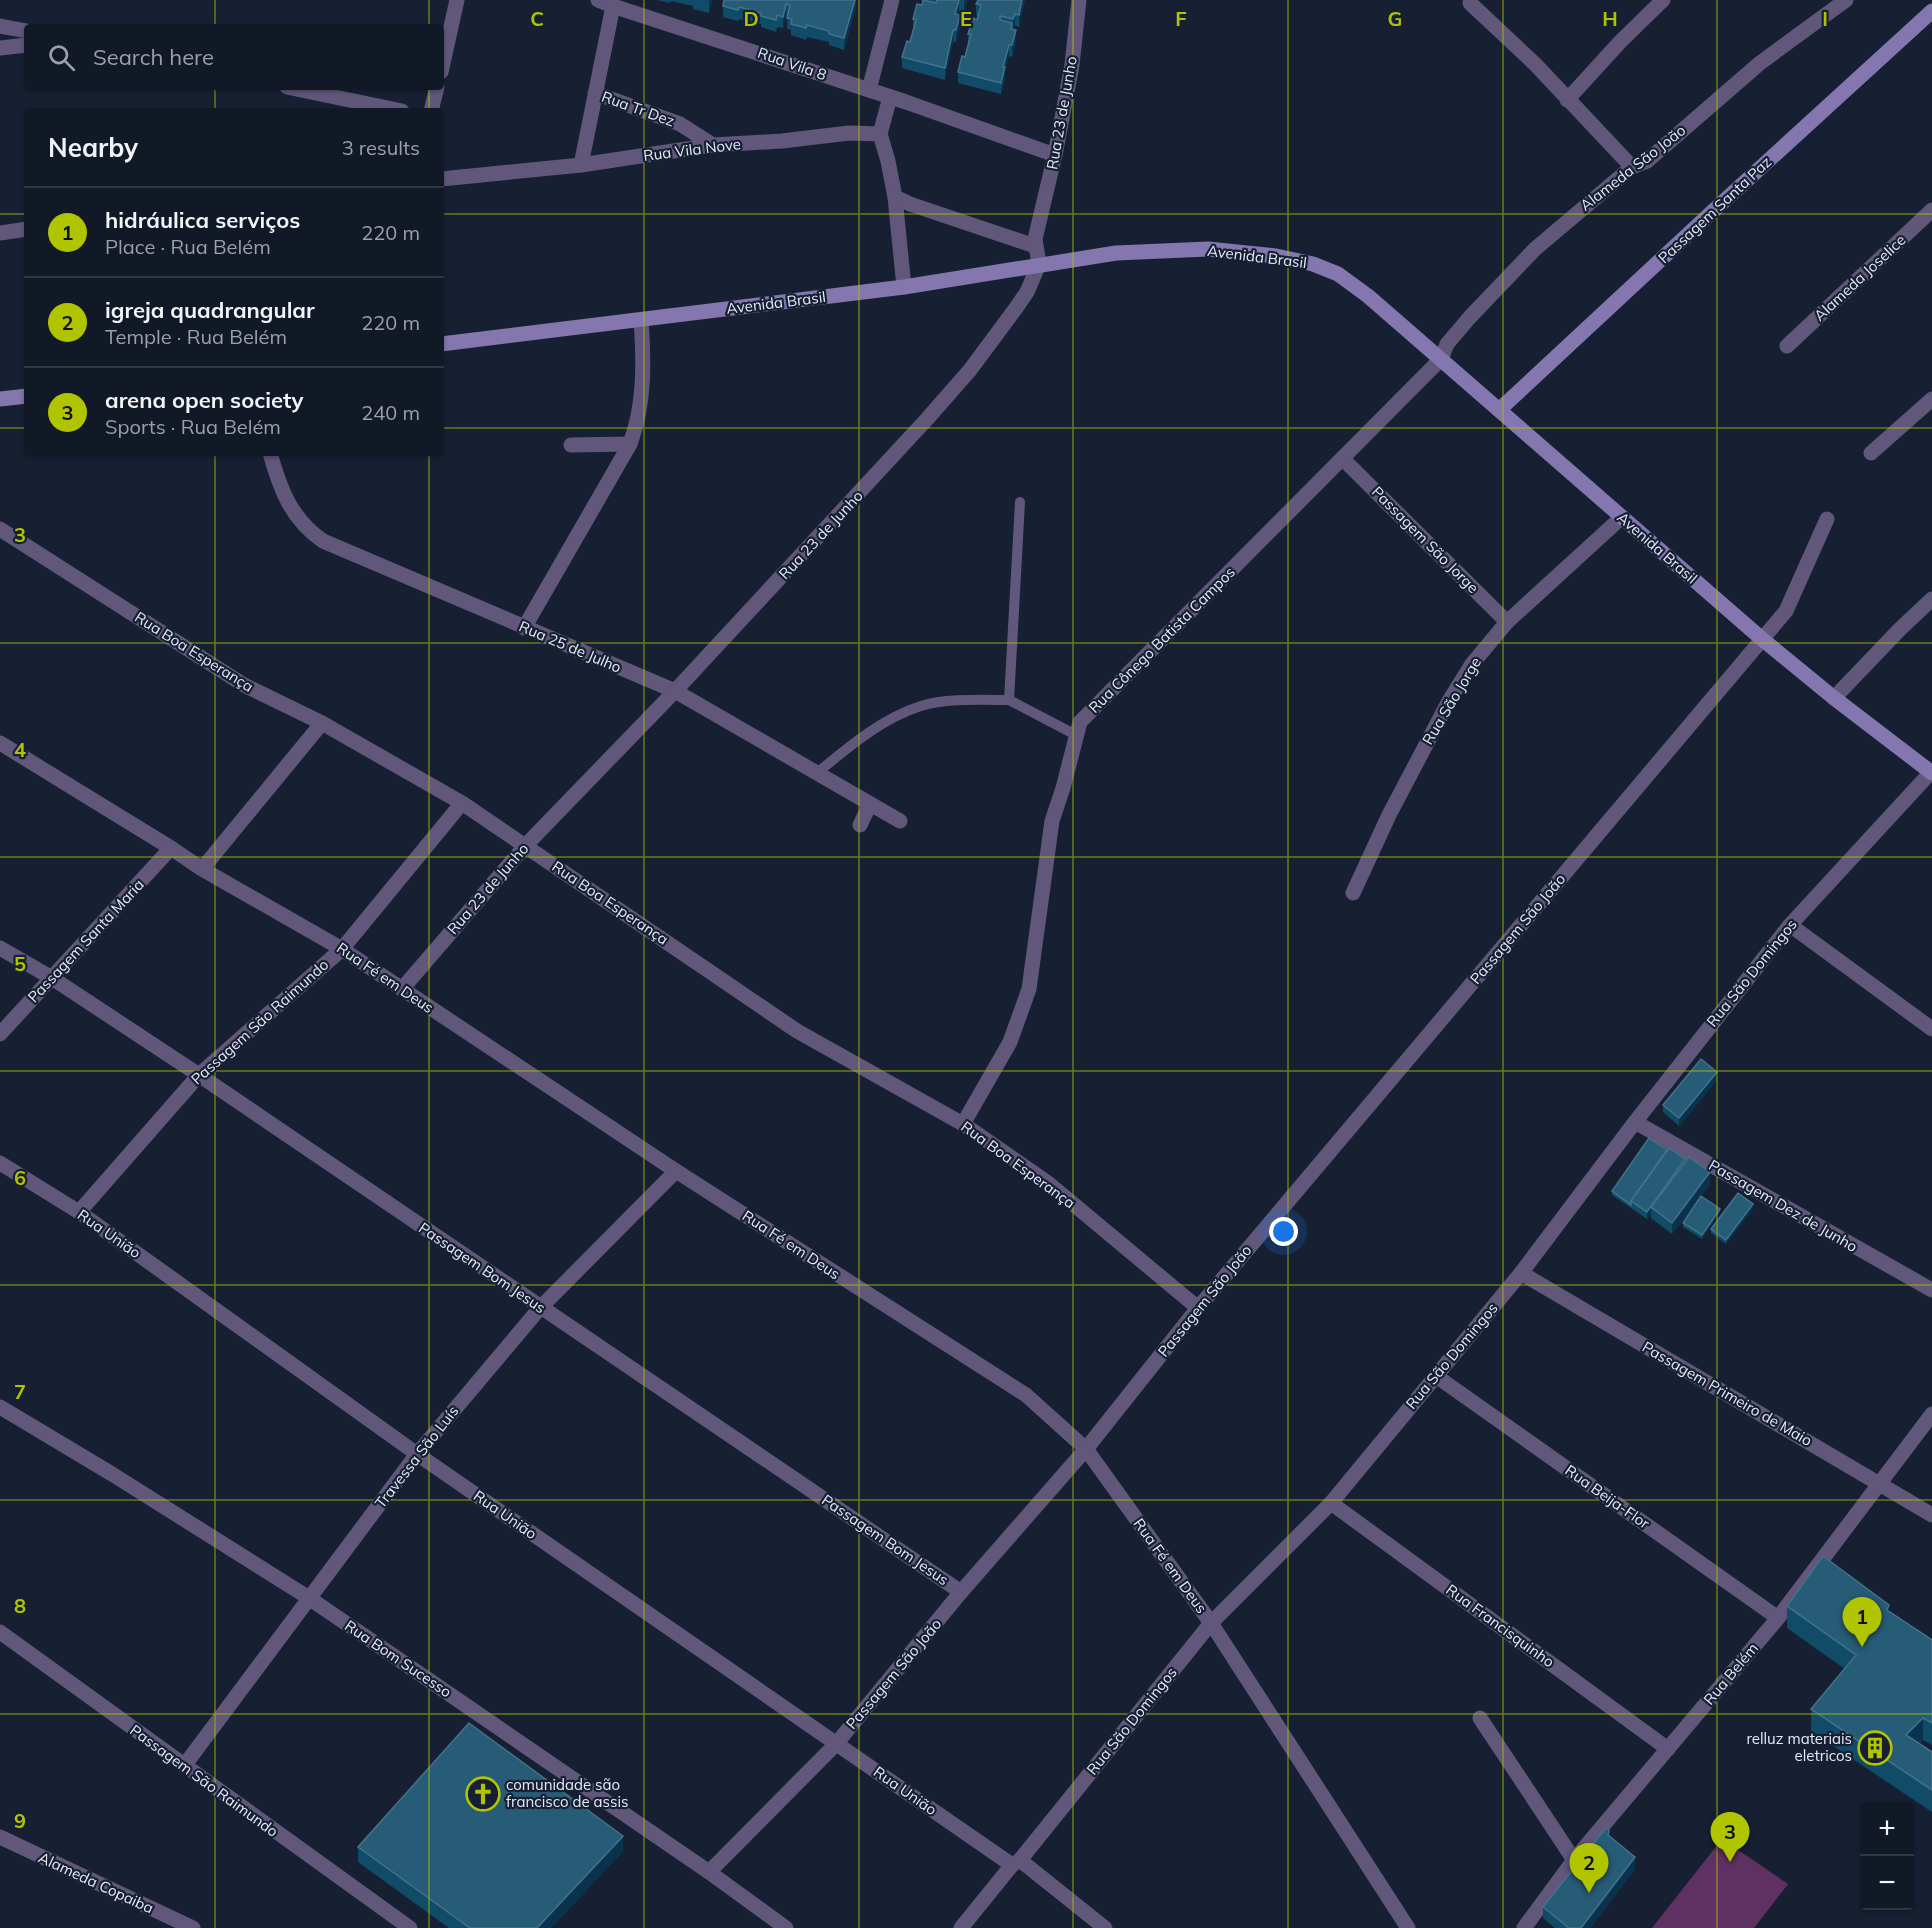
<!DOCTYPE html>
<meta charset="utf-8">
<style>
:root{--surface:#111826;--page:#1e2532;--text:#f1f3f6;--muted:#9ca0a7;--line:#303743;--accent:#b0c500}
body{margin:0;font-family:Mulish,sans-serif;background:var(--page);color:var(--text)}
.controls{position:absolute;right:18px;bottom:18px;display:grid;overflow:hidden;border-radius:6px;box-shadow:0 2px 4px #0004}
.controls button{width:54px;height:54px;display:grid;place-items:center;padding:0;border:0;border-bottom:2px solid var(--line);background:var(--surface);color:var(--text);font:30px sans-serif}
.you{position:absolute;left:1284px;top:1232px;width:21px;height:21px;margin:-15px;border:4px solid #fff;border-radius:50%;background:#1a73e8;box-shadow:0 0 0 9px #1a73e833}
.badge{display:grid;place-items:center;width:39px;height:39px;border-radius:50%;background:var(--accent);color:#111;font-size:20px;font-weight:700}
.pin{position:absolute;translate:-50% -50px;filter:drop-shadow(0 2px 3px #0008)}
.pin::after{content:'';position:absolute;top:32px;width:21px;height:18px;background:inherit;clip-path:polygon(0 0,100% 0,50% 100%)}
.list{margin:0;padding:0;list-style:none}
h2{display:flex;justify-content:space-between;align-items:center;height:78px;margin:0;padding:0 24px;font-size:26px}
h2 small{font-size:20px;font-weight:400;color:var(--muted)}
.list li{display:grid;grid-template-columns:39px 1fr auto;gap:18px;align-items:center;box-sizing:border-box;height:90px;padding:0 24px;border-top:2px solid var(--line)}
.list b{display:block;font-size:22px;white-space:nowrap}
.list p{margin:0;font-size:20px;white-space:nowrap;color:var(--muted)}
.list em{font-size:20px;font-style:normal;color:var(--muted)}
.icon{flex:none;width:33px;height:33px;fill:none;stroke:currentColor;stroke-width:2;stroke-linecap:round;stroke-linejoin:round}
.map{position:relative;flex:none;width:1932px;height:1928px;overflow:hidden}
.search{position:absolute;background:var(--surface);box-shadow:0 2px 4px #0004;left:24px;top:24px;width:420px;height:66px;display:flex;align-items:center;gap:15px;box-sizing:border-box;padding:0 21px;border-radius:6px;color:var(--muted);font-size:22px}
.panel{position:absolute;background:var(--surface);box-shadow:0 2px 4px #0004;left:24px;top:108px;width:420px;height:348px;border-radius:6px}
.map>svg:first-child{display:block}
.green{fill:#5f3162}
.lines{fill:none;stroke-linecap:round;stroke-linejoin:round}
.lane{stroke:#60577b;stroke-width:10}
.street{stroke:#60577b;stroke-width:15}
.secondary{stroke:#8476af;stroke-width:15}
.wall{fill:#104b67}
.shaded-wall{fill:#09334c}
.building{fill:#275c77;stroke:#44728b;stroke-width:1.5}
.grid{fill:none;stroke:#b0c500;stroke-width:1.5;stroke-opacity:0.55}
.labels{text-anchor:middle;stroke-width:4.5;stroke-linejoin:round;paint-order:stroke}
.street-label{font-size:15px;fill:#e4eaf8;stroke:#172033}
.poi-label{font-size:15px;fill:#e4eaf8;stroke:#172033;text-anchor:end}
.grid-label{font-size:20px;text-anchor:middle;font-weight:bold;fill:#b0c500;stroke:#172033;stroke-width:4.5;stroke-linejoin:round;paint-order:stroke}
</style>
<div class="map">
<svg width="1932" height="1928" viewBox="0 0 1932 1928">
<rect width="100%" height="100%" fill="#172033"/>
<!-- green -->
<path class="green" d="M 1722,1839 L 1788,1884 L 1754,1928 L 1652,1928 Z"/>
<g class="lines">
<!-- lane -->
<g class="lane">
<path d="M 1020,502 L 1009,700 L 1076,735"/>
<path d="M 817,773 C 847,748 882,718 921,706 C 947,698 982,700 1009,700"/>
</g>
<!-- street -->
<g class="street">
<path d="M 598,0 L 613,6"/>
<path d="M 1470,3 L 1535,64 L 1632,167"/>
<path d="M 0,26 L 27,31"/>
<path d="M 0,48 L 27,45"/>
<path d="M 441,72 L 457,0"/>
<path d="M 287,87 L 402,111"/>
<path d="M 869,90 L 892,0"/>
<path d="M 595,93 L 680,124 L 713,145"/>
<path d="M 1567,100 L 1620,42 L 1663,0"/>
<path d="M 431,111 L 437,87"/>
<path d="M 880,134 L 890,97"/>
<path d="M 581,165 L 613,6 L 906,102 L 1055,155"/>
<path d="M 441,179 L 581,165 L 713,145 L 782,141 L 849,133 L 880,134 L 888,161 L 895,197 L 910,204 L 1035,246"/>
<path d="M 895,197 L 904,287"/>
<path d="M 0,233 L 27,229"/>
<path d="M 1787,346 L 1932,210"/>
<path d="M 571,445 L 630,444"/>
<path d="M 270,453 C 280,489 291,519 323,541 L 675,691 L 900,821"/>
<path d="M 1871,453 L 1932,399"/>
<path d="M 1343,459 L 1507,622"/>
<path d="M 0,529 L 244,685 L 322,723 L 462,803 L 797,1031 L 963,1124 L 1048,1183 L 1198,1308"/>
<path d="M 524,628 L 630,444 C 645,404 644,362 641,320"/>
<path d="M 1834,698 L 1900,629 L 1932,599"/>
<path d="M 0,743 L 171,848 L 202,869 L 342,949 L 676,1171 L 1026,1395 L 1086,1449 L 1211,1623 L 1408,1928"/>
<path d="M 860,825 L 870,804"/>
<path d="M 202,869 L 322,723"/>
<path d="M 1353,893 L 1389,815 L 1449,701 L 1472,664 L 1507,622 L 1622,517"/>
<path d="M 1790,925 L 1932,1029"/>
<path d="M 0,948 L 52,978 L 199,1075 L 961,1592"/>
<path d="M 402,989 L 526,845 L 675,691 L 927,419 L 970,370 L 1016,308 L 1027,292 L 1039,264 L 1035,239 L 1055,155 L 1072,65 L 1079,0"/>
<path d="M 0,1034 L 171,848"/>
<path d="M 1635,1122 L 1932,1290"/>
<path d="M 963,1124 L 1010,1042 L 1029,989 L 1052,821 L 1063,788 L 1080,722 L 1441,359 L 1447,344 L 1470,317 L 1535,249 L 1632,167 L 1647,161 L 1760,63 L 1846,0"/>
<path d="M 0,1163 L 79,1212 L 417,1454 L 1012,1865"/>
<path d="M 79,1212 L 199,1075 L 342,949 L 462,803"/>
<path d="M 1521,1273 L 1932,1515"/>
<path d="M 1436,1376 L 1778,1618"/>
<path d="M 0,1407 L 112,1474 L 309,1598 L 709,1872 L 786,1928"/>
<path d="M 1331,1503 L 1668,1749"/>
<path d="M 0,1632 L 410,1928"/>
<path d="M 1480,1718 L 1574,1860"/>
<path d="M 184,1766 L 417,1454 L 540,1308 L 676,1171"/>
<path d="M 0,1837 L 193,1928"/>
<path d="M 1020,1860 L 1105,1928"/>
<path d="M 709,1872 L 836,1744 L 961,1592 L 1086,1449 L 1198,1308 L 1786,611 L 1827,519"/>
<path d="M 961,1928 L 1012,1865 L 1020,1860 L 1211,1623 L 1331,1503 L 1521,1273 L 1635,1122 L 1790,925 L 1931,772"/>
<path d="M 1524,1928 L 1574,1860 L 1778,1618 L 1932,1414"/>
</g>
<!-- secondary -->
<g class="secondary">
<path d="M 441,344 L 904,287 L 1116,253 L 1208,249 L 1276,256 L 1313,264 L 1338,274 L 1368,296 L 1762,639 L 1834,698 L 1932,773"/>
<path d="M 0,399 L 27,396"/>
<path d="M 1499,410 L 1711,213 L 1932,11"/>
</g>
</g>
<!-- wall -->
<g class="wall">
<path d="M 657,0 L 712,0 L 709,13 L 693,9 L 693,6 L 671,1 L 670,3 Z"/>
<path d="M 856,0 L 856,7 L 844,50 L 829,45 L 829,42 L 807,37 L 806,40 L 791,35 L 791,30 L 787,29 L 787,16 L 786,15 L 783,28 L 777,27 L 776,32 L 761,27 L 761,24 L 739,19 L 738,21 L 723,17 L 723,6 Z"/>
<path d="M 921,0 L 967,0 L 964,12 L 959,11 L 958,15 L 960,27 L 956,42 L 953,41 L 945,80 L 902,68 L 902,57 L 910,42 L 913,30 L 913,19 L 922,5 L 923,1 Z"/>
<path d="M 1025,0 L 1019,27 L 1015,25 L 1014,29 L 1016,41 L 1012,57 L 1009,56 L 1005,68 L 1005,79 L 1001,94 L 958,83 L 958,72 L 965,57 L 968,45 L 968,34 L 977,20 L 978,16 L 976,15 L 976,4 Z"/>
<path d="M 1717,1080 L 1679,1126 L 1663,1112 L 1663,1105 Z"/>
<path d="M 1685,1162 L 1710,1184 L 1672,1234 L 1651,1218 L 1651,1214 L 1647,1219 L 1612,1195 L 1612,1191 Z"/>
<path d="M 1753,1208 L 1726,1244 L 1711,1233 L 1711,1229 Z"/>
<path d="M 1720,1212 L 1702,1239 L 1683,1227 L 1683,1223 Z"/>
<path d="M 1787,1606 L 1889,1611 L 1932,1640 L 1932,1745 L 1923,1740 L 1919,1744 L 1932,1752 L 1932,1812 L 1811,1731 L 1811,1709 L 1845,1669 L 1787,1628 Z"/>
<path d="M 1609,1836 L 1635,1869 L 1590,1928 L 1555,1928 L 1543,1918 L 1543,1907 Z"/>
<path d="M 358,1847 L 623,1851 L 551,1928 L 449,1928 L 358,1862 Z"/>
</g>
<!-- shaded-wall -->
<g class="shaded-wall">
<path d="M 709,0 L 712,0 L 709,13 Z"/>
<path d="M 855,0 L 856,0 L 856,7 L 844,50 L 844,38 Z"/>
<path d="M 959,0 L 959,11 L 955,25 L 955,14 Z"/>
<path d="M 964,0 L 967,0 L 964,12 Z"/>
<path d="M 1022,0 L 1025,0 L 1019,27 L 1019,15 Z"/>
<path d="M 786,4 L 786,15 L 783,28 L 783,17 Z"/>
<path d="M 1015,14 L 1015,25 L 1013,31 L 1013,19 Z"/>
<path d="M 960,15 L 960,27 L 956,42 L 956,30 Z"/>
<path d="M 953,30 L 953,41 L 945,80 L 945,68 Z"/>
<path d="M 1016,30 L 1016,41 L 1012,57 L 1012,45 Z"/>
<path d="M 1009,45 L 1009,56 L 1005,68 L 1005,79 L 1001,94 L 1003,67 Z"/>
<path d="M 1717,1072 L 1717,1080 L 1679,1126 L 1679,1118 Z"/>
<path d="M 1685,1159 L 1685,1166 L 1651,1207 L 1651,1214 L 1647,1219 L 1647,1212 Z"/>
<path d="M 1710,1172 L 1710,1184 L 1672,1234 L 1672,1223 Z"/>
<path d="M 1753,1204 L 1753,1208 L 1726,1244 L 1726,1240 Z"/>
<path d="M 1720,1209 L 1720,1212 L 1702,1239 L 1702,1235 Z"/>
<path d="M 1923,1718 L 1923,1740 L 1906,1757 L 1906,1735 Z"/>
<path d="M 623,1836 L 623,1851 L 551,1928 L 537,1928 Z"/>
<path d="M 1635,1857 L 1635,1869 L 1590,1928 L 1581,1928 Z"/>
</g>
<!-- building -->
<g class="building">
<path d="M 724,0 L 855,0 L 844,38 L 829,34 L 829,31 L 807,25 L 806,28 L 791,24 L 792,19 L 787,18 L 790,5 L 786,4 L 783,17 L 777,15 L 776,20 L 761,16 L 761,13 L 739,7 L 738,10 L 723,6 Z"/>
<path d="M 923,0 L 936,3 L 937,0 L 959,0 L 955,14 L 960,15 L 956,30 L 953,30 L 945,68 L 902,57 L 907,41 L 910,42 L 916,20 L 913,19 L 917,4 L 922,5 Z"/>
<path d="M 978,0 L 1022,0 L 1019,15 L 1015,14 L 1013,19 L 1000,16 L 1000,20 L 1012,23 L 1011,29 L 1016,30 L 1012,45 L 1009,45 L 1003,67 L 1005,67 L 1001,83 L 958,72 L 962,56 L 965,57 L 971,34 L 968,34 L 973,18 L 977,20 L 981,5 L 976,4 Z"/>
<path d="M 1701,1059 L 1717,1072 L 1679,1118 L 1663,1105 Z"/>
<path d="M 1649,1138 L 1667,1150 L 1631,1201 L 1631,1205 L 1612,1191 Z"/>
<path d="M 1669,1148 L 1685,1159 L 1647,1212 L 1631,1201 Z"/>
<path d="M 1689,1157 L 1710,1172 L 1672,1223 L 1651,1207 Z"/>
<path d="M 1738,1193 L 1753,1204 L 1726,1240 L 1711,1229 Z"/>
<path d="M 1701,1196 L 1720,1209 L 1702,1235 L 1683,1223 Z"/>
<path d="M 1823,1556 L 1889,1605 L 1887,1610 L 1932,1640 L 1932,1723 L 1923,1718 L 1906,1735 L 1932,1752 L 1932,1790 L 1811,1709 L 1856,1655 L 1787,1606 Z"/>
<path d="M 469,1723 L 623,1836 L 537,1928 L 470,1928 L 358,1847 Z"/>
<path d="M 1606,1828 L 1609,1830 L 1608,1835 L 1635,1857 L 1581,1928 L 1569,1928 L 1543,1907 Z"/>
</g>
<!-- grid -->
<path class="grid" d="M 215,0 L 215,27M 429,0 L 429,27M 644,0 L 644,1928M 859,0 L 859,1928M 1073,0 L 1073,1928M 1288,0 L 1288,1928M 1503,0 L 1503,1928M 1717,0 L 1717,1928M 215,87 L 215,111M 429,87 L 429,111M 0,214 L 27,214M 441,214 L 1932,214M 0,428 L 27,428M 441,428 L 1932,428M 215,453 L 215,1928M 429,453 L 429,1928M 0,643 L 1932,643M 0,857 L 1932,857M 0,1071 L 1932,1071M 0,1285 L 1932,1285M 0,1500 L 1932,1500M 0,1714 L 1932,1714"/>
<!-- icons -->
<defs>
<g id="building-ring" transform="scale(1.725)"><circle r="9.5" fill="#172033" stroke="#b0c500" stroke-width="1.5"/><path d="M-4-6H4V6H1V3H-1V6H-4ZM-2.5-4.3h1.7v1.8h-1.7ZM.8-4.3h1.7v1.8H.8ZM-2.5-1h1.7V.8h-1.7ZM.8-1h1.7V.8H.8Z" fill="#b0c500"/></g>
<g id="church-ring" transform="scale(1.725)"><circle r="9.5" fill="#172033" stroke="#b0c500" stroke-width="1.5"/><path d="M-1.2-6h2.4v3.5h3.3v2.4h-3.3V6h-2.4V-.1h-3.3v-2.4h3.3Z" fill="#b0c500"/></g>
</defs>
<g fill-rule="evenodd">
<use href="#building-ring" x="1875" y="1748"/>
<use href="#church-ring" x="483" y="1794"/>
</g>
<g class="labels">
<!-- street labels -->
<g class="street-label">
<text transform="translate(792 64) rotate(19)" y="5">Rua Vila 8</text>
<text transform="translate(638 109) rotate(20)" y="5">Rua Tr Dez</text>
<text transform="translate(1062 113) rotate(-80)" y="5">Rua 23 de Junho</text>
<text transform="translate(692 150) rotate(-7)" y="5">Rua Vila Nove</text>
<text transform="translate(1633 168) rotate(-38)" y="5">Alameda São João</text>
<text transform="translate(1715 210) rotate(-43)" y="5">Passagem Santa Paz</text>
<text transform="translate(1257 257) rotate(7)" y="5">Avenida Brasil</text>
<text transform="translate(1860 278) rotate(-43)" y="5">Alameda Joselice</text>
<text transform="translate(776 303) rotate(-7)" y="5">Avenida Brasil</text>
<text transform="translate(821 535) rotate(-47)" y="5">Rua 23 de Junho</text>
<text transform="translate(1425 540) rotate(45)" y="5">Passagem São Jorge</text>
<text transform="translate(1657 548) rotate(41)" y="5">Avenida Brasil</text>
<text transform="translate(1162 640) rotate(-45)" y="5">Rua Cônego Batista Campos</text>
<text transform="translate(570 647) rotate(23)" y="5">Rua 25 de Julho</text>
<text transform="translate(194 652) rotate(32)" y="5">Rua Boa Esperança</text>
<text transform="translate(1452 701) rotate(-59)" y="5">Rua São Jorge</text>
<text transform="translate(488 889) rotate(-49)" y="5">Rua 23 de Junho</text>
<text transform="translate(610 903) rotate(34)" y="5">Rua Boa Esperança</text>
<text transform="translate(1518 929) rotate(-50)" y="5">Passagem São João</text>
<text transform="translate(86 941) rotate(-47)" y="5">Passagem Santa Maria</text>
<text transform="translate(1752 973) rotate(-51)" y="5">Rua São Domingos</text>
<text transform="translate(385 978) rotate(34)" y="5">Rua Fé em Deus</text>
<text transform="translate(260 1022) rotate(-42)" y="5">Passagem São Raimundo</text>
<text transform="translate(1018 1165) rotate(36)" y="5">Rua Boa Esperança</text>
<text transform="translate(1783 1206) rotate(30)" y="5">Passagem Dez de Junho</text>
<text transform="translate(109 1234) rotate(35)" y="5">Rua União</text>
<text transform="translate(791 1245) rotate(33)" y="5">Rua Fé em Deus</text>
<text transform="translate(482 1268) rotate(34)" y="5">Passagem Bom Jesus</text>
<text transform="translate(1205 1301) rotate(-51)" y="5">Passagem São João</text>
<text transform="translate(1452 1356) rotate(-50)" y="5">Rua São Domingos</text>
<text transform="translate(1727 1394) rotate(30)" y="5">Passagem Primeiro de Maio</text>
<text transform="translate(417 1457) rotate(-52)" y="5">Travessa São Luís</text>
<text transform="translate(1607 1497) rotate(35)" y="5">Rua Beija-Flor</text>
<text transform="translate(505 1515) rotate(35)" y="5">Rua União</text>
<text transform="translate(885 1540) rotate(34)" y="5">Passagem Bom Jesus</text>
<text transform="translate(1170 1566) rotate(54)" y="5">Rua Fé em Deus</text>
<text transform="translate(1500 1626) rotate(36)" y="5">Rua Francisquinho</text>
<text transform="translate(398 1659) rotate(34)" y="5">Rua Bom Sucesso</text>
<text transform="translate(894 1674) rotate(-50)" y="5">Passagem São João</text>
<text transform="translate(1731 1674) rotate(-50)" y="5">Rua Belém</text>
<text transform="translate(1132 1721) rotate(-51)" y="5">Rua São Domingos</text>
<text transform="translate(204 1781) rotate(36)" y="5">Passagem São Raimundo</text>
<text transform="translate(905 1791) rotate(35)" y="5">Rua União</text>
<text transform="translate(96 1883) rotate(25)" y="5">Alameda Copaiba</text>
</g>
<!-- poi labels -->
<g class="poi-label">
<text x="1852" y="1744">relluz materiais<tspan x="1852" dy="17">eletricos</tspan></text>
<text x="506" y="1790" text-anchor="start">comunidade são<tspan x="506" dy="17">francisco de assis</tspan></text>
</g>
</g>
<g class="grid-label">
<text x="537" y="26">C</text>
<text x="751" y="26">D</text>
<text x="966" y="26">E</text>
<text x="1181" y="26">F</text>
<text x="1395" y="26">G</text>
<text x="1610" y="26">H</text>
<text x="1825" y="26">I</text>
<text x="20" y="542">3</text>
<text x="20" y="757">4</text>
<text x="20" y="971">5</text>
<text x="20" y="1185">6</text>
<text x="20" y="1399">7</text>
<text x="20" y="1613">8</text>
<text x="20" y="1828">9</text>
</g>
</svg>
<div class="controls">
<button>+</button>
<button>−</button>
</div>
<div class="you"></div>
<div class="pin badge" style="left:1862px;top:1647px">1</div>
<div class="pin badge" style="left:1589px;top:1893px">2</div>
<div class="pin badge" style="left:1730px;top:1862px">3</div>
<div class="search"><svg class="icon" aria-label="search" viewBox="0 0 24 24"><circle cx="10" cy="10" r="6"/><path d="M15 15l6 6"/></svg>Search here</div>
<section class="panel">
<h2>Nearby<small>3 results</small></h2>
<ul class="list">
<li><span class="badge">1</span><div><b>hidráulica serviços</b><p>Place · Rua Belém</p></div><em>220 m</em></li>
<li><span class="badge">2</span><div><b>igreja quadrangular</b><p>Temple · Rua Belém</p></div><em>220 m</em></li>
<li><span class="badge">3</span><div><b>arena open society</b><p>Sports · Rua Belém</p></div><em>240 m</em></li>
</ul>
</section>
</div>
